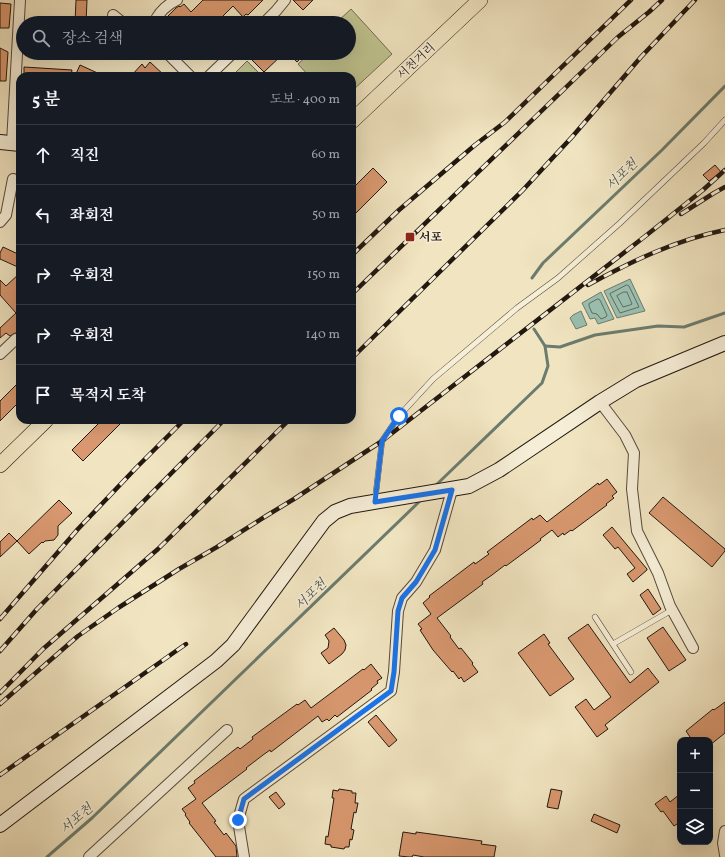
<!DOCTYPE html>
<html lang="ko">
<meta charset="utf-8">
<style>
:root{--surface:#171b24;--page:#20242c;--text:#f1f3f6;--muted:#9ea1a6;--line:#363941}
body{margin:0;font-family:Vollkorn,"Noto Serif KR",serif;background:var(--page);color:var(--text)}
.controls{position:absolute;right:12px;bottom:12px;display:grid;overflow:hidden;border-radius:8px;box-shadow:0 4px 16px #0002}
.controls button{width:36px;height:36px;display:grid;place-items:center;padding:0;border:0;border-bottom:1px solid var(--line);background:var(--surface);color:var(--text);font:20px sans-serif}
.stop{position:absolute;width:12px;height:12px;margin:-9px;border:3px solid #1a73e8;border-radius:50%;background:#fff}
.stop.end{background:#1a73e8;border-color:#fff;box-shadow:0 1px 4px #0008}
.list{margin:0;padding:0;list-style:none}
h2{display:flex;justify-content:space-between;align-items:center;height:52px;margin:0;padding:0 16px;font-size:17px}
h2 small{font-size:13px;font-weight:400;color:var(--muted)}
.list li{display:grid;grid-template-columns:26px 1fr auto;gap:12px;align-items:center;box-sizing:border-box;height:60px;padding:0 16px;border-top:1px solid var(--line)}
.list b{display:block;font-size:15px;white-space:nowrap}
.list em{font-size:13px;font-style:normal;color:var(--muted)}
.icon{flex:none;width:22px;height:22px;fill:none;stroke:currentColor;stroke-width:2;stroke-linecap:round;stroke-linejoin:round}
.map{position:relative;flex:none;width:725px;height:857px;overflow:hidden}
.search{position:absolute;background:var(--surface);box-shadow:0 4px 16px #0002;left:16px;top:16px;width:340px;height:44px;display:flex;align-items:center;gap:10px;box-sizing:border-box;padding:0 14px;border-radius:22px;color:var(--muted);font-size:15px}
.panel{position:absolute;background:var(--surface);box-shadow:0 4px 16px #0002;left:16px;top:72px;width:340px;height:352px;border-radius:12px}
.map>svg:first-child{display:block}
.green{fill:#c0c38f;stroke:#716e50}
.water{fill:#9bbfaf;stroke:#6b7c6f}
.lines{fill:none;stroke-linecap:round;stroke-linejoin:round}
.shore{stroke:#5e6c60;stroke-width:1}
.stream{stroke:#6b7c6f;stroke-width:3}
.building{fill:#d9986f;stroke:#221810}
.lane-casing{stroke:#564b3c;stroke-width:6}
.street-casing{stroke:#564b3c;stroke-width:12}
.secondary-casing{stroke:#221810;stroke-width:16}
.primary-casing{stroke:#221810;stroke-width:16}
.lane{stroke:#f6eed7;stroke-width:5}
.street{stroke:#f6eed7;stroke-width:10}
.secondary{stroke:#f6eed7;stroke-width:14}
.primary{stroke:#f1e5c1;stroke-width:15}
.rail-casing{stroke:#221810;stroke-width:4.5}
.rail{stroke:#f6eed7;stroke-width:3;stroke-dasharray:9;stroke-linecap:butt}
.route{stroke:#1a73e8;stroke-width:5}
.poi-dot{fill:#8f2418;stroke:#f6eed7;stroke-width:1.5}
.labels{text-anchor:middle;stroke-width:3;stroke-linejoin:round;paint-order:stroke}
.street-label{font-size:12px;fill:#221810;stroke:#f6eed7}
.poi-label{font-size:12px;font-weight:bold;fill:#221810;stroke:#f6eed7;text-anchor:start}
.water-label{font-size:13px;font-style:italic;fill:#4c5248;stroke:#f6eed7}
</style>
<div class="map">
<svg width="725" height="857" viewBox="0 0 725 857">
<rect width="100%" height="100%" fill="#f1e5c1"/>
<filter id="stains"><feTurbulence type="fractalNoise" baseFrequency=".005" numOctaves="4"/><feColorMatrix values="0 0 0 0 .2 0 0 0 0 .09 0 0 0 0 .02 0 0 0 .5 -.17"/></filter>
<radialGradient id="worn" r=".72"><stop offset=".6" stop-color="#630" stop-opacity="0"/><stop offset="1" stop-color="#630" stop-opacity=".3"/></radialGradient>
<!-- green -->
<g class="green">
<path d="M 351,9 L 392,54 L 352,91 L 352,76 L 309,76 L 298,64 L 310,53 L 349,53 L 349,23 L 336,23 Z"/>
<path d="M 247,61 L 262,76 L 232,76 Z"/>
</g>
<!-- water -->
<g class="water">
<path d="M 630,279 L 645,311 L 617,318 L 604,291 Z"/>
<path d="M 601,292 L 614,319 L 598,324 L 595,318 L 590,319 L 582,303 Z"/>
<path d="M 581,311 L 587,325 L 576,329 L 570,318 L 573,315 Z"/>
</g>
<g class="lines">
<!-- shore -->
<g class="shore">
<path d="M 627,285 L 629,286 L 639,307 L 620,313 L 610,294 Z"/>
<path d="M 624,292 L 627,292 L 632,304 L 630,305 L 623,307 L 617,296 Z"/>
<path d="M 598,299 L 600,300 L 607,315 L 606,317 L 601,319 L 597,314 L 592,313 L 589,306 L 589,304 Z"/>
</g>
<!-- stream -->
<g class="stream">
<path d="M 532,278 L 543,263 L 662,150 L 725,86"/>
<path d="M 545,346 L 560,347 L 595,335 L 658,326 L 684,327 L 725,313"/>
<path d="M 434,487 L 542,383 L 548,366 L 545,346 L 534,329"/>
<path d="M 47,857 L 92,818 L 421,500"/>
</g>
</g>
<!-- building -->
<g class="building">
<path d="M 76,0 L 87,0 L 86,23 L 75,23 Z"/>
<path d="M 203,0 L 263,0 L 248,15 L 246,14 L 243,17 L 233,6 L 216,23 L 161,23 L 176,8 L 179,6 L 180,7 L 184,4 L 191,12 Z"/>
<path d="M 293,0 L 313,0 L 303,10 Z"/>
<path d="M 0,3 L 11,4 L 9,28 L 0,28 Z"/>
<path d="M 0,48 L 8,52 L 6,81 L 0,81 Z"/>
<path d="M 259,53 L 284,53 L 264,72 L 252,60 Z"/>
<path d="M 288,53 L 306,53 L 297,62 Z"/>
<path d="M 150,62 L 165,76 L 131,76 L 142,64 L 145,68 Z"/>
<path d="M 80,65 L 104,76 L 75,76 Z"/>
<path d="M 24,67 L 72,70 L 71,76 L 24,76 Z"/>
<path d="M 715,165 L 721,172 L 709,181 L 703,175 Z"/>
<path d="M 373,168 L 387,182 L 352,217 L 352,181 L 356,185 Z"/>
<path d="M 3,247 L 20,255 L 20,268 L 0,259 L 0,253 Z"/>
<path d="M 20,273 L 20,334 L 15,333 L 10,336 L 6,333 L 0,338 L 0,328 L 16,313 L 0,295 L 0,280 L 6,286 Z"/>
<path d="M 20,381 L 20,401 L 0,421 L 0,401 Z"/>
<path d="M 102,420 L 124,420 L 83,461 L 72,450 Z"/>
<path d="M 607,479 L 617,492 L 612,496 L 614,498 L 606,504 L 607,505 L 572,531 L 571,530 L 564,535 L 563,533 L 558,537 L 552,530 L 540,539 L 541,540 L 506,566 L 505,565 L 492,575 L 482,582 L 483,584 L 437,618 L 451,636 L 450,637 L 459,649 L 461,648 L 473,663 L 472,664 L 478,672 L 464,682 L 461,677 L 459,679 L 453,671 L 452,672 L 433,650 L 420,630 L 422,629 L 418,624 L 431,614 L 423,603 L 430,597 L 429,596 L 474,562 L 475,564 L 489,554 L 487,552 L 532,518 L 533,520 L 540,515 L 547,522 L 598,483 L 599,485 Z"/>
<path d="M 663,497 L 725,549 L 725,551 L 712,567 L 649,513 Z"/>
<path d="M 59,500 L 72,513 L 58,526 L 58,535 L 54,540 L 45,541 L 43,543 L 42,542 L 29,554 L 17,541 Z"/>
<path d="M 612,527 L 647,569 L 647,570 L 633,582 L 627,574 L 635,568 L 618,547 L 615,549 L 603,535 Z"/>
<path d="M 9,533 L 17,541 L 0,557 L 0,542 Z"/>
<path d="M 648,589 L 661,609 L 653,615 L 640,595 Z"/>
<path d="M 588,624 L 630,683 L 648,668 L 659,682 L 605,725 L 608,729 L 597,737 L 575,707 L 586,699 L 594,710 L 611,697 L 568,638 Z"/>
<path d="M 663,627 L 686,660 L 669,671 L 647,638 Z"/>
<path d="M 334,628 L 344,640 L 346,645 L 345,650 L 342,654 L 329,664 L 321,653 L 328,648 L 329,641 L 325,635 Z"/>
<path d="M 544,634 L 550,643 L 548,644 L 574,679 L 550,696 L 518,653 Z"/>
<path d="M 371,664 L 382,678 L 377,681 L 378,683 L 371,689 L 372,690 L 337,717 L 335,715 L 329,721 L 327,719 L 322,722 L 318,716 L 271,752 L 270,750 L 263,755 L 246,768 L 247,769 L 202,803 L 216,821 L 214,822 L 224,835 L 226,833 L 236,846 L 237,857 L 216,857 L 189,823 L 190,822 L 185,815 L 186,814 L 182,809 L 196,799 L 188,788 L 195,783 L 194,781 L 238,747 L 240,749 L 253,739 L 252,737 L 297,704 L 298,705 L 305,700 L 311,708 L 363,669 L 364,670 Z"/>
<path d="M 725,702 L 725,733 L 710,745 L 710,740 L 692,740 L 686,731 L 713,709 L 714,710 Z"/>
<path d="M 376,715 L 397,740 L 389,747 L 368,722 Z"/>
<path d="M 339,789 L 352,791 L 352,793 L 356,793 L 355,803 L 358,803 L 356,813 L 354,812 L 351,829 L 354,830 L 352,840 L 350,839 L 349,847 L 345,847 L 344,849 L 331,847 L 331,845 L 325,844 L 326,836 L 328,837 L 334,798 L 332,798 L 333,790 L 338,791 Z"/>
<path d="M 551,789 L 562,791 L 558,809 L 547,807 Z"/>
<path d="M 276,792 L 285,804 L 279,809 L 269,797 Z"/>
<path d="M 680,794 L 680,822 L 674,826 L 663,811 L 661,812 L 655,804 L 666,796 L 670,802 Z"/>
<path d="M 594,814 L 620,825 L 617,833 L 591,821 Z"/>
<path d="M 403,832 L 416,834 L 416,832 L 482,841 L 481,844 L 496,846 L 494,857 L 424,857 L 413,855 L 412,857 L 409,857 L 399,856 Z"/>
</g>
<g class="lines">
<!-- lane casing -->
<g class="lane-casing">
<g id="lane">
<path d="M 375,501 L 382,441 L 399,416 L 433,379 L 517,308 L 558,278 L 620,223 L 704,143 L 725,120"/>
<path d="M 595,617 L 631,672"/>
<path d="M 613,644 L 672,610"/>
</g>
</g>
<!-- street casing -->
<g class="street-casing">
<g id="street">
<path d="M 113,15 L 123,23"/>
<path d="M 154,23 C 159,12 166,5 177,0"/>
<path d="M 264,23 L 276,11 L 285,0"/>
<path d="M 167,53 L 190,76"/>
<path d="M 209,76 L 233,53"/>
<path d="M 12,143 L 20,0"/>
<path d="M 0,222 L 6,215 L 13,179"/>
<path d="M 0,354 L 16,339"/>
<path d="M 600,402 L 625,435 L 634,453 L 632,489 L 637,531 L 658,573 L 670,606 L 693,648"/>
<path d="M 725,831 L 723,843 L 725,855"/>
<path d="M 89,857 L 227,730"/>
<path d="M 244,857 L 238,820 L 244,799 L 391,691 L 394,672 L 398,611 L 402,598 L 416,582 L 435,550 L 452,490"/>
</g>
</g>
<!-- secondary casing -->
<g class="secondary-casing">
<g id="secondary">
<path d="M 0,142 L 20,144"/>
<path d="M 0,825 L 216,661 L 233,645 L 324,521 L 335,512 L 350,506 L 469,486 L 499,470 L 600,402 L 636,380 L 725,343"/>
</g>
</g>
<!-- primary casing -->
<g class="primary-casing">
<g id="primary">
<path d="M 352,121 L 480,0"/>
<path d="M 0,465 L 46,420"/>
</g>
</g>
<!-- lane -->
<use href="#lane" class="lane"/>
<!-- street -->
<use href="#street" class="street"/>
<!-- secondary -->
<use href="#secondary" class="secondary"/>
<!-- primary -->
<use href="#primary" class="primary"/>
<!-- rail casing -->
<g class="rail-casing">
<g id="rail">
<path d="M 681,214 L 714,193 L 725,187"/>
<path d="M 352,255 L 399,210 L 475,145 L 505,122 L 631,0"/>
<path d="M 588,285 C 632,261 676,240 725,230"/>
<path d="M 352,294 L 618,37 L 649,12 L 662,0"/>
<path d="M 352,358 L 522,191 L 572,137 L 641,57 L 695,0"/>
<path d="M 0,619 L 78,529 L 136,468 L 184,420"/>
<path d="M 0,651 L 37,609 L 224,420"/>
<path d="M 0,693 L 43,649 L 158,549 L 289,420"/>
<path d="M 0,704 L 78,636 L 118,608 L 179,569 L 217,547 L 266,516 L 294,499 L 382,441 L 648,234 L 703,190 L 725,170"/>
<path d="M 0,775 L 186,644"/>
</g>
</g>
<!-- rail -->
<use href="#rail" class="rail"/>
</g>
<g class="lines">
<!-- route -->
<path class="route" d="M 238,820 L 244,799 L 391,691 L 394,672 L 398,611 L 402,598 L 416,582 L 435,550 L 452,490 L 375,502 L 382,441 L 399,416"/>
</g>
<!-- markers -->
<rect class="poi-dot" x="405" y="232" width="10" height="10" rx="2"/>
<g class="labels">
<!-- street labels -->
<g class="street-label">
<text transform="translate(416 61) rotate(-43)" y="4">서천거리</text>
</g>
<!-- poi labels -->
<g class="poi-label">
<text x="419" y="241">서포</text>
</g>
<!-- water labels -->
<g class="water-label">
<text transform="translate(621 174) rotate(-44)" y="5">서포천</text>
<text transform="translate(310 594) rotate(-44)" y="5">서포천</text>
<text transform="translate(76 818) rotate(-41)" y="5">서포천</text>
</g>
</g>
<rect width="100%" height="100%" filter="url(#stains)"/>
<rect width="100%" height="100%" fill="url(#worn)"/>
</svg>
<div class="controls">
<button>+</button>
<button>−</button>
<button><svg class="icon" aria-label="layers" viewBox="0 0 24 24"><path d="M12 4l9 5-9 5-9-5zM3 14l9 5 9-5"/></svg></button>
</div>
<div class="stop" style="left:399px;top:416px"></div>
<div class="stop end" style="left:238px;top:820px"></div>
<div class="search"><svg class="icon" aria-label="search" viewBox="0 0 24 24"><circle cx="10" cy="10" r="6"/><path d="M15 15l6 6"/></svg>장소 검색</div>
<section class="panel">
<h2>5 분<small>도보 · 400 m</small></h2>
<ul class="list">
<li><svg class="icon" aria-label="ahead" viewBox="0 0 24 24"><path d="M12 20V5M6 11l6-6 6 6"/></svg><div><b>직진</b></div><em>60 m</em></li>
<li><svg class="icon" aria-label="left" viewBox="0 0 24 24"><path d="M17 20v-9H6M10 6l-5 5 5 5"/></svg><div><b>좌회전</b></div><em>50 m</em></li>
<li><svg class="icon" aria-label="right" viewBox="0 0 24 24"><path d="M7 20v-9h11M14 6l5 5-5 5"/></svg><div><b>우회전</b></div><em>150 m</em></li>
<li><svg class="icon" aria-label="right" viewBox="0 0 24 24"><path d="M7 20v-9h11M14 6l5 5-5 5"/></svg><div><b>우회전</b></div><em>140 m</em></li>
<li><svg class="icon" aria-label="arrive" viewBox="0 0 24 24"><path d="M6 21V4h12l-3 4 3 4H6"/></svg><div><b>목적지 도착</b></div></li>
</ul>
</section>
</div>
